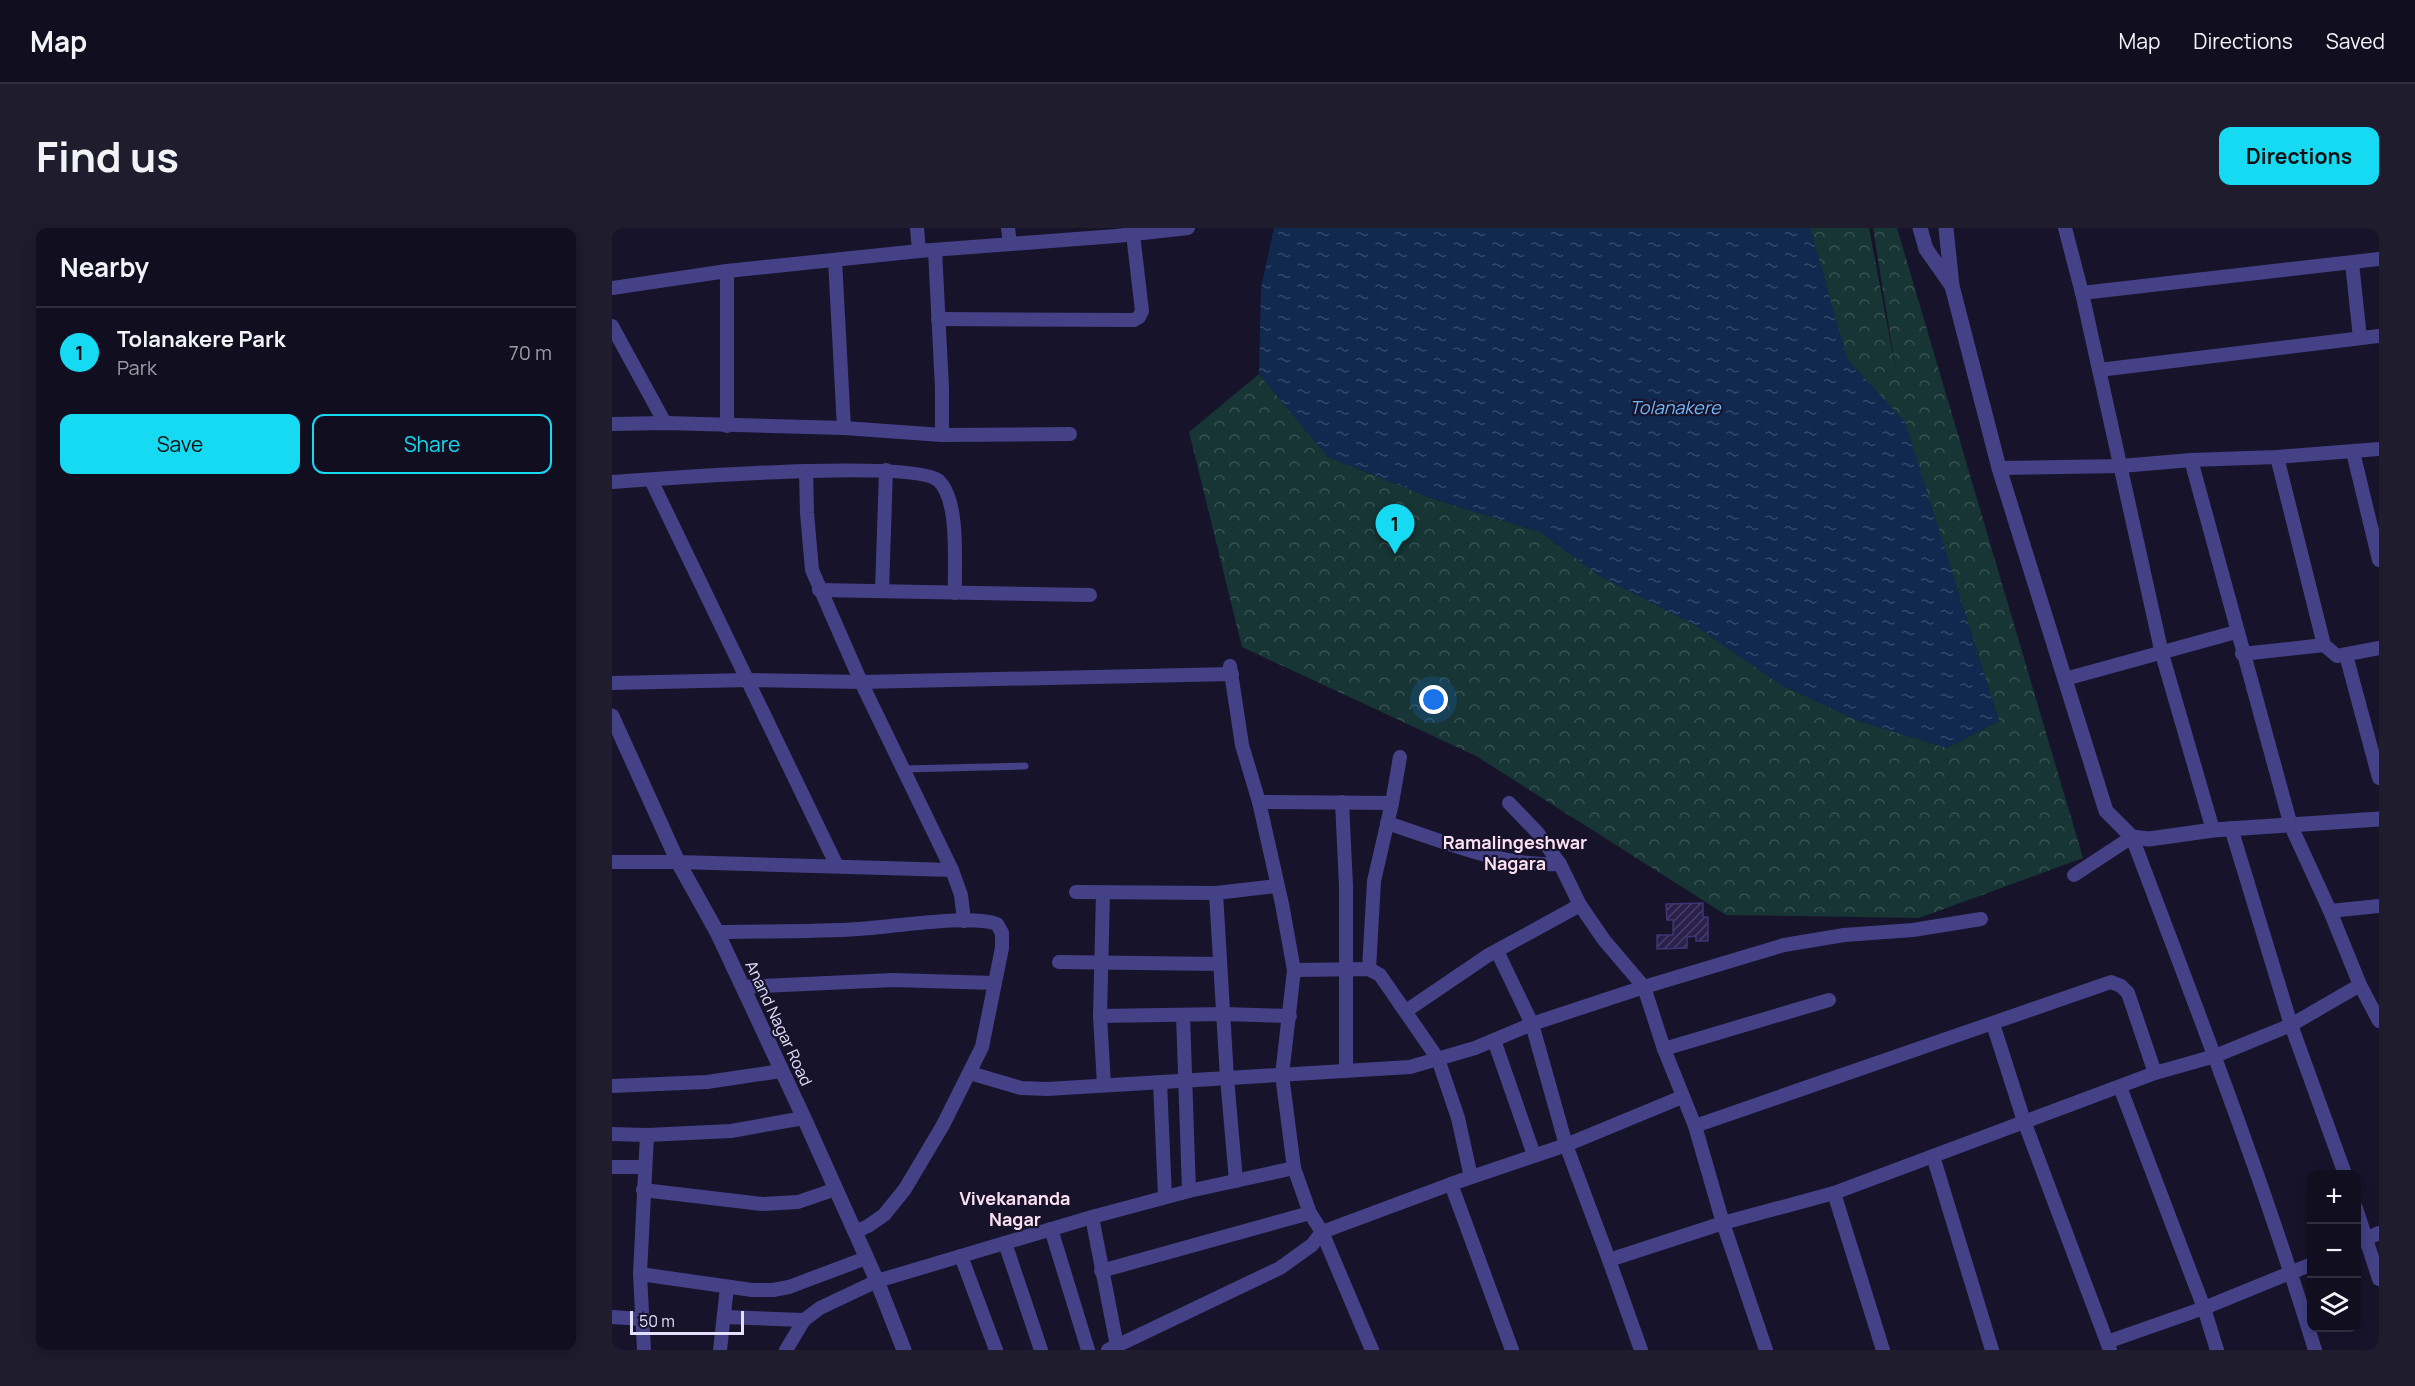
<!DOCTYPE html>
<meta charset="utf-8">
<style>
:root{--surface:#110e20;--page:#1e1c2d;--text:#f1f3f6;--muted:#9c9ca5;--line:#302e3e;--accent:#16d9f2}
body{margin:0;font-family:Manrope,sans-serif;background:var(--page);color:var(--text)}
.controls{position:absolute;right:18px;bottom:18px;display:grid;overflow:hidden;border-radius:12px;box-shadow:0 3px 15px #0003}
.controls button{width:54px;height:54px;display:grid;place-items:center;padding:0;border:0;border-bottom:2px solid var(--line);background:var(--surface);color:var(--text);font:30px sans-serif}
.scale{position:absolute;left:18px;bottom:15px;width:114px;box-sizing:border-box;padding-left:6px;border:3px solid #e3dffd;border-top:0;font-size:16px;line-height:21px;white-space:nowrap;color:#e3dffd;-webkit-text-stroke:4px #17132b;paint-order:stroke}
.you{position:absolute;left:822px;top:472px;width:21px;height:21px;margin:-15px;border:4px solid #fff;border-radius:50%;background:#1a73e8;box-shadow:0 0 0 9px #1a73e833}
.badge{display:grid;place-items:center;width:39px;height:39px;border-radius:50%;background:var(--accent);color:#111;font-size:20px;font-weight:700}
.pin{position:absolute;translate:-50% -50px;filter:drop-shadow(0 2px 3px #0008)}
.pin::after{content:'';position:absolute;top:32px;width:21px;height:18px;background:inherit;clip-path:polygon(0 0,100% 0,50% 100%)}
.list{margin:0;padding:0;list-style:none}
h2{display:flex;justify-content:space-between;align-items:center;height:78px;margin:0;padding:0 24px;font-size:26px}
h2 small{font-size:20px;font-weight:400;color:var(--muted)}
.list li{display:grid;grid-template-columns:39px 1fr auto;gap:18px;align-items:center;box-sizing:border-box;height:90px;padding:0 24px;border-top:2px solid var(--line)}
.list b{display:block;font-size:22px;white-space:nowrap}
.list p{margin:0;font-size:20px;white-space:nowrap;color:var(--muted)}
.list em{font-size:20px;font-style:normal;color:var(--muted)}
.actions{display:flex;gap:12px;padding:18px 24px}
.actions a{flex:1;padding:14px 0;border:2px solid var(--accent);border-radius:12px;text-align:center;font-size:21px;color:var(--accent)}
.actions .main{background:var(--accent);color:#111}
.icon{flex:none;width:33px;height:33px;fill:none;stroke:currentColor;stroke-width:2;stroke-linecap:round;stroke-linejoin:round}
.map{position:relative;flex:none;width:1767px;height:1122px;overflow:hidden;border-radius:12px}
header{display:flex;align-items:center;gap:36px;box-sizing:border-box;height:84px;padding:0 30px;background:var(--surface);border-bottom:2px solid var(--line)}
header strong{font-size:28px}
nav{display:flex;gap:33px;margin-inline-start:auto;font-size:21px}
.intro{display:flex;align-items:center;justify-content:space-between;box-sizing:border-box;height:144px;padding:0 36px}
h1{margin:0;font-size:42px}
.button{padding:15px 27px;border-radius:12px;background:var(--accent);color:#111;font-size:21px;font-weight:700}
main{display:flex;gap:36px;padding:0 36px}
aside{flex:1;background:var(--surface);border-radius:12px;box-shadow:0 3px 15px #0003}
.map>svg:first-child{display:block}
.forest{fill:url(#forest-crowns)}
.water{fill:url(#water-ripples)}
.building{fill:url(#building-hatch);stroke:#413376;stroke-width:1.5}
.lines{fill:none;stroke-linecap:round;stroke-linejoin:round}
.service{stroke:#444187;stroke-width:7}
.minor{stroke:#444187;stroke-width:14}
.tertiary{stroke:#444187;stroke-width:15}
.labels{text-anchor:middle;stroke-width:4.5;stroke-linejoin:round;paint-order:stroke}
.street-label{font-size:16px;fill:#e3dffd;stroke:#17132b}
.water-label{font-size:18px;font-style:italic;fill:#73b8f7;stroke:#17132b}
.neighbourhood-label{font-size:18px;font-weight:bold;fill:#fde1f2;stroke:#17132b}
</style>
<header>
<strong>Map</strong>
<nav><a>Map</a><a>Directions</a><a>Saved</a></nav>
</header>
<div class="intro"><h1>Find us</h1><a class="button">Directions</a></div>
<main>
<aside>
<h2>Nearby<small></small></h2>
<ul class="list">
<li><span class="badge">1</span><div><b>Tolanakere Park</b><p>Park</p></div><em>70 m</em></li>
</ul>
<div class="actions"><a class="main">Save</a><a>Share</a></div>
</aside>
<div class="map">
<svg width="1767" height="1122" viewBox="0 0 1767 1122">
<defs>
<pattern id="forest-crowns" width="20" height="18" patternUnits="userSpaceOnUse" patternTransform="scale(1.5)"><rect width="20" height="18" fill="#163534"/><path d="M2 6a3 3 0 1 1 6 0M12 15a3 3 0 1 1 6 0" fill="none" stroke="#385252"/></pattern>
<pattern id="water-ripples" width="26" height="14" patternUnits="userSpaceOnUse" patternTransform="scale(1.5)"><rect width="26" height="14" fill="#12294f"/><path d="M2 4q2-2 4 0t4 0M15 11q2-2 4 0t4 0" fill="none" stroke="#344869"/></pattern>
<pattern id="building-hatch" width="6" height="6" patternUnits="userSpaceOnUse" patternTransform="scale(1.5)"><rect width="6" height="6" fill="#29204b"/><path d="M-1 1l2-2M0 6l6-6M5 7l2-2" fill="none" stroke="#484066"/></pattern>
</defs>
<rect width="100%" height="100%" fill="#17132b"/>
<!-- forest -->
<path class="forest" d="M 1198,0 L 1257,0 L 1284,143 L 1261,0 L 1285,0 L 1471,630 L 1307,690 L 1114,687 L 864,528 L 630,419 L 577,204 L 647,146 L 716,229 L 822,271 L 928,304 L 988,348 L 1083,397 L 1169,457 L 1247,493 L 1335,520 L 1387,493 L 1293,195 L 1235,131 Z"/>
<!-- water -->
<path class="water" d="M 662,0 L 1198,0 L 1235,131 L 1293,194 L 1387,493 L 1335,520 L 1247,493 L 1169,457 L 1082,397 L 988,348 L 928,304 L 822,271 L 716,229 L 647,146 L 649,60 Z"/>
<!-- building -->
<path class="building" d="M 1091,675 L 1091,689 L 1096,689 L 1096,713 L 1084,713 L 1084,708 L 1075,709 L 1075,720 L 1045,721 L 1045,707 L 1061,707 L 1061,692 L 1055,692 L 1054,676 Z"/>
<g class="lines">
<!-- service -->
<path class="service" d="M 292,541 L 413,538"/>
<!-- minor -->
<g class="minor">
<path d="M 305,0 L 307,23"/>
<path d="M 396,0 L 398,16"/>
<path d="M 1453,0 L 1470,65 L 1550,426 L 1601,602"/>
<path d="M 323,22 L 330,160 L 330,207"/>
<path d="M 223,32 L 232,200"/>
<path d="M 1740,35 L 1748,110"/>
<path d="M 115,43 L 115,198"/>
<path d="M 0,60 L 115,43 L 307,23 L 504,8 L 576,0"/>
<path d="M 1470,65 L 1767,31"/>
<path d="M 326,91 L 522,92 L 527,89 L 530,83 L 521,6"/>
<path d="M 0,98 L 53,195"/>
<path d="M 1487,142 L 1767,108"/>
<path d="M 0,196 L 53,195 L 232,200 L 330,207 L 458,206"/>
<path d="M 1741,224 L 1767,332"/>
<path d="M 1665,229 L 1712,417 L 1725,428 L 1767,420"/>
<path d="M 1579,232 L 1679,598 L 1718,683 L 1748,757 L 1767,793"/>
<path d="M 1387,240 L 1509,238 L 1579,232 L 1665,229 L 1767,221"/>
<path d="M 194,244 L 195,285 L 200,342 L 249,454 L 340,642 L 349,667 L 352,693"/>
<path d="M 39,252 L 225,638"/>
<path d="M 0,254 C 47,251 303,230 327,253 C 348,274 342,336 343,365"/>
<path d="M 207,362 L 478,367"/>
<path d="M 270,363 L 274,242"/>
<path d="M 1630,426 L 1712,417"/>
<path d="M 1734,427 L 1767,550"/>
<path d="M 618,438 L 630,517 L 647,574 L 670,676 L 682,742 L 670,847 L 682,940 L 698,985 L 710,1004 L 760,1122"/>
<path d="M 1453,451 L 1624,404"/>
<path d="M 0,455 L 136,452 L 249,454 L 620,446"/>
<path d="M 647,574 L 780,575"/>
<path d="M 730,574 L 734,658 L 734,842"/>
<path d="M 897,575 L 925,604 L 948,636 L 968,677 L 992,712 L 1032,759 L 1052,821 L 1083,898 L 1111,995 L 1154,1122"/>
<path d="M 775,595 C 831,613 889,639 948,636"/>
<path d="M 1619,600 L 1679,797 L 1733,946"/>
<path d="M 0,634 L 66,634 L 340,642"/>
<path d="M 1462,647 L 1520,609 C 1584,779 1650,948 1703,1122"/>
<path d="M 464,664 L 604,665 L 665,658"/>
<path d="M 491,665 L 488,788 L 492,857"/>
<path d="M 604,665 L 615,850 L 624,953"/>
<path d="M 1718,683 L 1767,678"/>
<path d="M 105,704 C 152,703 200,704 247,701 C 280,699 357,686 385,696 L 390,705 L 390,720 L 370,819 L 331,897 L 293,961 L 272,987 L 256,998 L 243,1004"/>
<path d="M 885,723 L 920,796 L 954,917 L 997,1032"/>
<path d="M 447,734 L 608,736"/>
<path d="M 757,741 L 762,653 L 780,575 L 788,529"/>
<path d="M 682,742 L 757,741 L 768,747 L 826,831 L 846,890 L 859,949"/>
<path d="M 131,759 L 281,752 L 383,755"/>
<path d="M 794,783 L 875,728 L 968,677"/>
<path d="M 571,787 L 577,963"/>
<path d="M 488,788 L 612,786 L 678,788"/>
<path d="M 1381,796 L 1412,893 L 1498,1122"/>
<path d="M 882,812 L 922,927"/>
<path d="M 1052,821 L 1217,772"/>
<path d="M 358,845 L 409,860 L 435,861 L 798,839 L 863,820 L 920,796 L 1032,759 L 1172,717 L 1232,707 L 1301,702 L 1369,691"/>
<path d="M 548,854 L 553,969"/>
<path d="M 0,858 L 95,854 L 169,843"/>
<path d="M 1508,859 L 1592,1080 L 1605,1122"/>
<path d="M 1083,898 L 1499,754 L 1509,758 L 1516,765 L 1543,845"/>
<path d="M 0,906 L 35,907 L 119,903 L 192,890"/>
<path d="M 1321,928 L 1380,1122"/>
<path d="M 0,939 L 32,939"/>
<path d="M 839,956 L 900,1122"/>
<path d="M 31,962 L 150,976 L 186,974 L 224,961"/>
<path d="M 1222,965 L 1271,1122"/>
<path d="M 1744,980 L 1767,1051"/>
<path d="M 480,989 L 505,1118"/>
<path d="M 439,1001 L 476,1122"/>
<path d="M 393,1015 L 429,1122"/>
<path d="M 1744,1015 L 1767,1005"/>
<path d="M 349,1028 L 384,1122"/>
<path d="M 489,1043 L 698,985"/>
<path d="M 28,1046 L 140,1062 L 161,1062 L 177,1059 L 254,1030"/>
<path d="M 0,1089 L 29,1091"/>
<path d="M 113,1089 L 192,1092"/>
<path d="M 1495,1114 L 1592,1080 L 1700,1036"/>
<path d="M 32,1122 L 28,1046 L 35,907"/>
<path d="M 108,1122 L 115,1059"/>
<path d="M 174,1122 L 192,1092 L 208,1080 L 265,1053 L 480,989 L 577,963 L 682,940"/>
<path d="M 496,1122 L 668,1040 L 700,1017 L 710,1004 L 839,956 L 954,917 L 1070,869"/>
<path d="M 1029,1122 L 997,1032 L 1111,995 L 1222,965 L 1543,845 L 1603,828 L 1679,797 L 1748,757"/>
</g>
<!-- tertiary -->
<g class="tertiary">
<path d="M 1308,0 L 1314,21 L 1340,58"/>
<path d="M 1334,0 L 1340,58 L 1387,240 L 1494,583 L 1520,609 L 1537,611 L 1601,602 L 1767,591"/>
<path d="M 0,488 L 66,634 L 105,704 L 192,890 L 265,1053 L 292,1122"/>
</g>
</g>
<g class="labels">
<!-- street labels -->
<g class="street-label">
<text transform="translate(167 795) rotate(65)" y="6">Anand Nagar Road</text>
</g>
<!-- water labels -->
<g class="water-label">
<text x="1063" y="186">Tolanakere</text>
</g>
<!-- neighbourhood labels -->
<g class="neighbourhood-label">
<text x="903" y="621">Ramalingeshwar<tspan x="903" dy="21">Nagara</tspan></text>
<text x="403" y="977">Vivekananda<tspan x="403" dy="21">Nagar</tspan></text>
</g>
</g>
</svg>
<div class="controls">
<button>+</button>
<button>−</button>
<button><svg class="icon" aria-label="layers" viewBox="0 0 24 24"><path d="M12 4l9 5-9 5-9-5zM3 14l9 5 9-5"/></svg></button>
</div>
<div class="scale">50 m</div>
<div class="you"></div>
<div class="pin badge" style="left:783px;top:326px">1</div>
</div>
</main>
